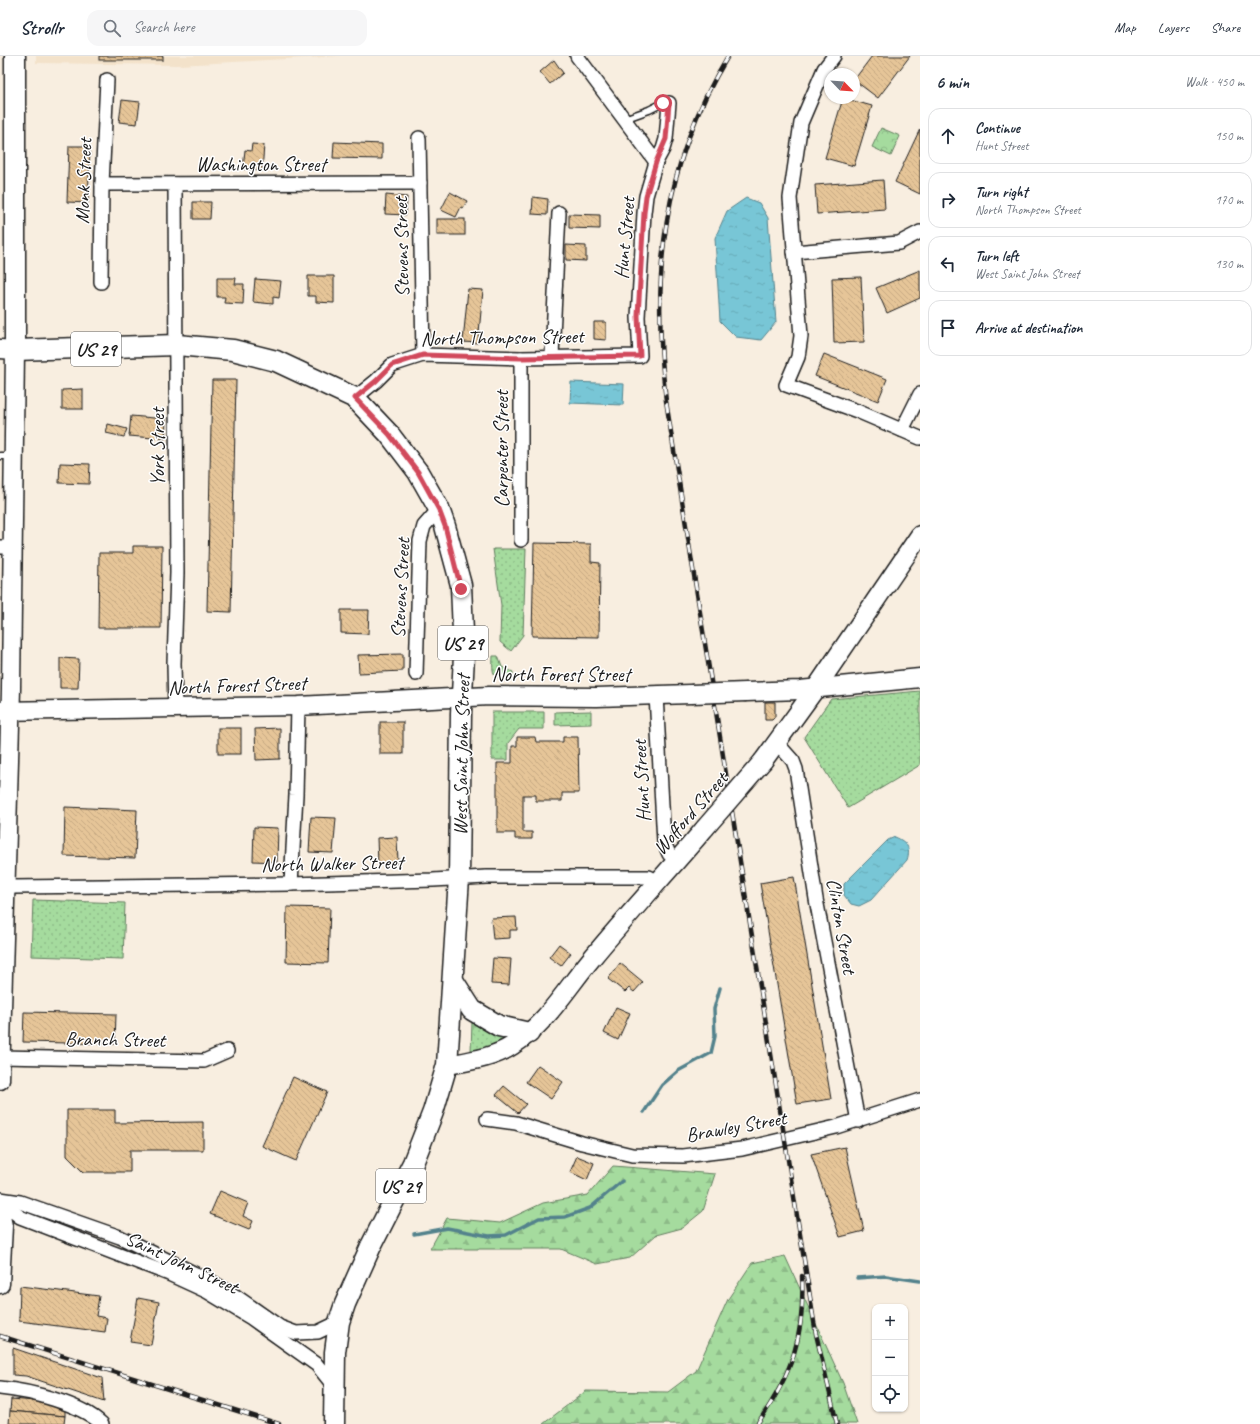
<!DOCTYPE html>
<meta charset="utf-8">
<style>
:root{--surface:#fff;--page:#f6f6f7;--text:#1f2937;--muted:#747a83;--line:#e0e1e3}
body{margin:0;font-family:Caveat,sans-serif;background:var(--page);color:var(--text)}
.controls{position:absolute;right:12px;bottom:12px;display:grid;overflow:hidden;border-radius:8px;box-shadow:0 1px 3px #0004}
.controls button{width:36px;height:36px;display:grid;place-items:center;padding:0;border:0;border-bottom:1px solid var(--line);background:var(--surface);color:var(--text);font:20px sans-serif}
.compass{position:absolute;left:824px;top:12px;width:36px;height:36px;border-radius:50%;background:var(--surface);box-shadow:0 1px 3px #0004;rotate:115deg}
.stop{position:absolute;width:12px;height:12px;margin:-9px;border:3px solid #d1495b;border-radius:50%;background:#fff}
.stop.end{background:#d1495b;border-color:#fff;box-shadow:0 1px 4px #0008}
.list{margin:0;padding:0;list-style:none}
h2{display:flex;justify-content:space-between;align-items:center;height:52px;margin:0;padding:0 16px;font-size:17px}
h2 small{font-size:13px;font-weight:400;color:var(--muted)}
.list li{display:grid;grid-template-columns:26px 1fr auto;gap:12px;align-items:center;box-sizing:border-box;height:56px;margin:0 8px 8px;padding:0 8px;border:1px solid var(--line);border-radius:12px}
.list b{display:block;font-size:15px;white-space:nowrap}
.list p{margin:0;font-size:13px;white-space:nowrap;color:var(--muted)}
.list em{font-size:13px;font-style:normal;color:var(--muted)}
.icon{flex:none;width:22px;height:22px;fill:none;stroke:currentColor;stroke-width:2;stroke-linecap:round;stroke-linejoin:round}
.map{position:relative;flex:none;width:920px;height:1368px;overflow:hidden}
header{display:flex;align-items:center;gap:24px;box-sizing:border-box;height:56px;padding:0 20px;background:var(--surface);border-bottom:1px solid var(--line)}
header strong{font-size:19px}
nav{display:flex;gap:22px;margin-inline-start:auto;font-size:14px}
.search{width:280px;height:36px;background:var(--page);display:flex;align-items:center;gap:10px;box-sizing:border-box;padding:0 14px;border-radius:12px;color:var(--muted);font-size:15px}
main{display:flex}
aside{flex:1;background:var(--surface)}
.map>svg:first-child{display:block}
.built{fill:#f3e2ca}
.grass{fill:url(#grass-dots);stroke:#607c5d}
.forest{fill:url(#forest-firs);stroke:#607c5d}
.park{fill:url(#park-crowns);stroke:#607c5d}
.water{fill:url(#water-ripples);stroke:#53828c}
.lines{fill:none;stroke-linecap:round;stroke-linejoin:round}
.stream{stroke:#53828c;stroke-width:3.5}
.building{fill:url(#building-back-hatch);stroke:#1c1c1c}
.lane-casing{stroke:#1c1c1c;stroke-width:9}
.street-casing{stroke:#1c1c1c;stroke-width:16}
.secondary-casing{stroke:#1c1c1c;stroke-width:21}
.primary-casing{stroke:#1c1c1c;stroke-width:23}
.lane{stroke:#fff;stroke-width:6}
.street{stroke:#fff;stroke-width:13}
.secondary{stroke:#fff;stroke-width:18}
.primary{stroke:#fff;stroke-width:20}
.rail-casing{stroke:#1c1c1c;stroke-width:4.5}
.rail{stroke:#fff;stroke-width:3;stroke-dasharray:9;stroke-linecap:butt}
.secondary-bridge-casing{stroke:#1c1c1c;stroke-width:21;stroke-linecap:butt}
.secondary-bridge{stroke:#fff;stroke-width:18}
.route{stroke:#d1495b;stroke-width:5}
.labels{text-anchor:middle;stroke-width:3;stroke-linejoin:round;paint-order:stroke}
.shield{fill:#fff;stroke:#606060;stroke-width:1}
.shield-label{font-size:19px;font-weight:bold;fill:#1c1c1c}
.street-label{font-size:20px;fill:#1c1c1c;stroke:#fff}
</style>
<header>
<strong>Strollr</strong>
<div class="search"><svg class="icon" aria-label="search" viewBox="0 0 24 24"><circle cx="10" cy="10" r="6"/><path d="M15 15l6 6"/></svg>Search here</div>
<nav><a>Map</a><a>Layers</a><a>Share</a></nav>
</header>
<main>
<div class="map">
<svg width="920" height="1368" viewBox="0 0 920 1368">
<defs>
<pattern id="grass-dots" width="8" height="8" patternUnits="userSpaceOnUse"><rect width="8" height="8" fill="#a5db9e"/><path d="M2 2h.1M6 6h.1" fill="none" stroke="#8dbb88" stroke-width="1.8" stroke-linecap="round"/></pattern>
<pattern id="forest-firs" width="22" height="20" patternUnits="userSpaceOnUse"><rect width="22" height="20" fill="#a5db9e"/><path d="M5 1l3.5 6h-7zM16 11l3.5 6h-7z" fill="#8dbb88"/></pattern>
<pattern id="park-crowns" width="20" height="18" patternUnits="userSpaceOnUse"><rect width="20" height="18" fill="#a5db9e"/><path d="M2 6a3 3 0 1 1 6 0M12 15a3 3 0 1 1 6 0" fill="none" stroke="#8dbb88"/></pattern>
<pattern id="water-ripples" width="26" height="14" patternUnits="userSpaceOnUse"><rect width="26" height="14" fill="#78c6d6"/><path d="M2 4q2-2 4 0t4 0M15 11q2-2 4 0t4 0" fill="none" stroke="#67aab7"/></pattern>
<pattern id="building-back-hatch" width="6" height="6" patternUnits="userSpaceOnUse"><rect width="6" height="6" fill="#e6c598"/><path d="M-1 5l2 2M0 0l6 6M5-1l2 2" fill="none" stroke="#c5a982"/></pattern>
</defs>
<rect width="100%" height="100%" fill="#f8eee0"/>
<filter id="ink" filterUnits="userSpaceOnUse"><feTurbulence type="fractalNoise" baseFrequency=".025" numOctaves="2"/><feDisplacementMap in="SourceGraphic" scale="8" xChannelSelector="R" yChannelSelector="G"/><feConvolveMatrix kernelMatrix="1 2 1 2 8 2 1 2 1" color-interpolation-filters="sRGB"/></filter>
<g filter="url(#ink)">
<!-- built -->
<path class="built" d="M 36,0 L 341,0 L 179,9 L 36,7 Z"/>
<!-- grass -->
<g class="grass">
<path d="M 493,493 L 526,493 L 523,579 L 511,595 L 500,586 L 501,549 Z"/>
<path d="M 493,600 L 498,600 L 502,611 L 513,616 L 513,624 C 492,623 492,619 493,600 Z"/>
<path d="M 920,635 L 920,709 L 848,752 L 804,681 L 831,643 Z"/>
<path d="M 591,655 L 591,668 L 555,669 L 555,656 Z"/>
<path d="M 492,656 L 544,656 L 544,673 L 519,673 L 508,687 L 508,704 L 492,704 Z"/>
<path d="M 33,844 L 125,847 L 123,903 L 31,900 Z"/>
<path d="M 472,966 L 493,979 L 506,982 L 490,990 L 471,995 Z"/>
</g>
<!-- forest -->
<g class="forest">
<path d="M 613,1110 L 715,1118 L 703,1155 L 682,1172 L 656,1179 L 630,1202 L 597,1208 L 561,1193 L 430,1193 L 447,1162 L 500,1167 L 543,1147 L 588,1139 Z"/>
<path d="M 785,1200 L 843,1327 L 857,1368 L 543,1368 L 586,1335 L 668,1336 L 696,1315 L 728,1243 L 752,1207 Z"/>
</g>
<!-- park -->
<path class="park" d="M 881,72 L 900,80 L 891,100 L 872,91 Z"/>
<!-- water -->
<g class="water">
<path d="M 746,142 L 759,147 L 768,162 L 776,266 L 761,284 L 736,281 L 720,265 L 715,182 L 727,155 Z"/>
<path d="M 571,326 L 624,328 L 623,349 L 570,347 Z"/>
<path d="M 895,781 C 907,786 911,792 907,804 L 871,844 L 859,850 L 851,848 L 844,839 L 844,828 L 888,784 Z"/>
</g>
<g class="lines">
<!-- stream -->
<g class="stream">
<path d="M 644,1056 L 662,1029 L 678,1015 L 711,997 L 715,980 L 714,953 L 720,932"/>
<path d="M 414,1178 L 447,1172 L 489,1180 L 506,1179 L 539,1162 L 565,1161 L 590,1152 L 622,1125"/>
<path d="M 857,1222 L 886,1220 L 920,1225"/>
</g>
</g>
<!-- building -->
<g class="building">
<rect x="99" y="0" width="64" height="4"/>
<path d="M 872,0 L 910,0 L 878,42 L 854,24 Z"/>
<path d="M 554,4 L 563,17 L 550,28 L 540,16 Z"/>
<path d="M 843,42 L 872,50 L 854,110 L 825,102 Z"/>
<path d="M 122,44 L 140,46 L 137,68 L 119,66 Z"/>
<path d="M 920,73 L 920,138 L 895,126 Z"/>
<path d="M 334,86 L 382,88 L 382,103 L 333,102 Z"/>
<path d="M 252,88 L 264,89 L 262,115 L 243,113 L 245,94 L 251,95 Z"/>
<path d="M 69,90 L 90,90 L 88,147 L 67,146 Z"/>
<path d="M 883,124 L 885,153 L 817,158 L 815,129 Z"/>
<path d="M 450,136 L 467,145 L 463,152 L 461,151 L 456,161 L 441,154 Z"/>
<path d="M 386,139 L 407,141 L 406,159 L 385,158 Z"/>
<path d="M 533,141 L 548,143 L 547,159 L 532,158 Z"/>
<path d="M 193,146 L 211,146 L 210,163 L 193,163 Z"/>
<path d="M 569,158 L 600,159 L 600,173 L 569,172 Z"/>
<rect x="437" y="163" width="28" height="16"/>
<path d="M 566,189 L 586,190 L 586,205 L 566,204 Z"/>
<path d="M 920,214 L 920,242 L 887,257 L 876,232 Z"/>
<path d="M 308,220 L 334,220 L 334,247 L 316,246 L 316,240 L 308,240 Z"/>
<path d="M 861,221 L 864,286 L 834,287 L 832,222 Z"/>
<path d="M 217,222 L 236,222 L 235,228 L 244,228 L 243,248 L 224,247 L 225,241 L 217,241 Z"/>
<path d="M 255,223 L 281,225 L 279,242 L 273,241 L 273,248 L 253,246 Z"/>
<path d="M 468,233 L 483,234 L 478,287 L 463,286 Z"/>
<path d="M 594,266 L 606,266 L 606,284 L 594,283 Z"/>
<path d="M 824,298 L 887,323 L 878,345 L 815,320 Z"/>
<path d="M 212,324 L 236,324 L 231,556 L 207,555 Z"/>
<path d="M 83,333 L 83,353 L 62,353 L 62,334 Z"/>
<path d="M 131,360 L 166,363 L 165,383 L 129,380 Z"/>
<path d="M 108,368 L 127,373 L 124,381 L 106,377 Z"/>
<path d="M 60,407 L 90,408 L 89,428 L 59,427 Z"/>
<path d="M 534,487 L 591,488 L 591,506 L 600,507 L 599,581 L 532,580 Z"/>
<path d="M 133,490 L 162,490 L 161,572 L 98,572 L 99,497 L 133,497 Z"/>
<path d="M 341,554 L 369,554 L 368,578 L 341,577 Z"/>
<path d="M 403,598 L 403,615 L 359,617 L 358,599 Z"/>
<path d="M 60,602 L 79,603 L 78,632 L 60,632 Z"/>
<path d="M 765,646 L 775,646 L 775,661 L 772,664 L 765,664 Z"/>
<rect x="380" y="666" width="23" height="32"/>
<rect x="218" y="672" width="23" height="26"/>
<path d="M 280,672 L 280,703 L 256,704 L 255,673 Z"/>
<path d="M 517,681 L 535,681 L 536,686 L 563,686 L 563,681 L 578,681 L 579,737 L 562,737 L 562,745 L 536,745 L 536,739 L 523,739 L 523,776 L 532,776 L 532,783 L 515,783 L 515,777 L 497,777 L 497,707 L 512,707 L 512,690 L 517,690 Z"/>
<path d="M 65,751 L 137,754 L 135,802 L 64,800 Z"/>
<path d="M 311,761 L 336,762 L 333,797 L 309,796 Z"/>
<path d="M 254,771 L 278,772 L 277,806 L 253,805 Z"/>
<path d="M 397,781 L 398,807 L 378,808 L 377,782 Z"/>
<path d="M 794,821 L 831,1043 L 797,1048 L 760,827 Z"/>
<path d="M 287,851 L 330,852 L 328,907 L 286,906 Z"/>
<path d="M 516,861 L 517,874 L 510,874 L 510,882 L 493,883 L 491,862 Z"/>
<path d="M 559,888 L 571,897 L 561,910 L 549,901 Z"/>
<path d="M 493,902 L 511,903 L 509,929 L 491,928 Z"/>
<path d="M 620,907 L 643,926 L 634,936 L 629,932 L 625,936 L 608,923 Z"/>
<path d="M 616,951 L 630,957 L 618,984 L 604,977 Z"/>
<path d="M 24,956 L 116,958 L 115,988 L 23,986 Z"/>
<path d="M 538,1009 L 563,1026 L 551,1043 L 526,1026 Z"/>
<path d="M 293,1021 L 327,1036 L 296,1105 L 262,1090 Z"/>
<path d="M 504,1030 L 526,1048 L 518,1057 L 496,1039 Z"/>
<path d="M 67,1054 L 115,1054 L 115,1067 L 203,1066 L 203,1094 L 130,1094 L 130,1116 L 83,1116 L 67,1100 Z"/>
<path d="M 845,1091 L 864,1175 L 840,1181 L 811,1098 Z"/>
<path d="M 577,1100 L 594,1107 L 587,1124 L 570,1116 Z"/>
<path d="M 220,1135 L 248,1147 L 243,1160 L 253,1165 L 249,1174 L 210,1158 Z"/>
<path d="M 20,1230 L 99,1240 L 96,1260 L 107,1262 L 105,1276 L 19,1265 Z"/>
<path d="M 138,1242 L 159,1246 L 151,1289 L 130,1286 Z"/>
<path d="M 13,1292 L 102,1322 L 104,1346 L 26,1320 L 13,1319 Z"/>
<path d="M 11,1343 L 36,1345 L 65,1353 L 65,1360 L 10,1355 Z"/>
<path d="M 10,1355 L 65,1360 L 64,1368 L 9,1368 Z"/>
</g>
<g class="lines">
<!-- lane casing -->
<g class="lane-casing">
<g id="lane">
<path d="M 624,63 L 649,54 L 663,47 L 669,47"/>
<path d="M 0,400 L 13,400"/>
</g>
</g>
<!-- street casing -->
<g class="street-casing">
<g id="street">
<path d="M 577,0 L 656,106"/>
<path d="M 834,0 L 824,13 L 801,67 L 790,142 L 801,280 L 798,301 L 786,329 L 857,355 L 920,382"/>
<path d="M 419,82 L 423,299"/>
<path d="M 102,128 L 420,127"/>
<path d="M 794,196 L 899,187 L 920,176"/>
<path d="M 101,226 L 102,128 L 107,24"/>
<path d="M 552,300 L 559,157"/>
<path d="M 521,302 L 521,484"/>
<path d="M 355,342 L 376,325 L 392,309 L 423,299 L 521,302 L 640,300 L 638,261 L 644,157 L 646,140 L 656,106 L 663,93 L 666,83 L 669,47"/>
<path d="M 902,374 L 920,338"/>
<path d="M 0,491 L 13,491"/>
<path d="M 416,618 L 420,485 L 424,470 L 439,453"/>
<path d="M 656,639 L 664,786 L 669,798 L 677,805"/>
<path d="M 175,654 L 174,607 L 177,517 L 175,128"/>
<path d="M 777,687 L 793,705 L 796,713 L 816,843 L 858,1065"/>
<path d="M 291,828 L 296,739 L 298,650"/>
<path d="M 0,836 L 14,831 L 291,828 L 433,824 L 486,821 L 649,821 L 658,826"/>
<path d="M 0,1001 L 204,1005 L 227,995"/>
<path d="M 487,1063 L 516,1067 L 582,1087 L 632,1099 L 683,1100 L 742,1093 L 836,1071 L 920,1044"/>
<path d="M 0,1143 L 20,1146 L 120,1181 L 210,1225 L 237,1241 L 280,1271 L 296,1277 L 318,1276 L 339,1266"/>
<path d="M 0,1145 L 20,1161 L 169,1218 L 206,1235 L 251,1262 L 317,1309 L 333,1329"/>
<path d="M 0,1332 C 30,1335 80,1347 102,1368"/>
</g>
</g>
<!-- secondary casing -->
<g class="secondary-casing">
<g id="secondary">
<path d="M 0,293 L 15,294 L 11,633 L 0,1024"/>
<path d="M 746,636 L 800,634 L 920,622"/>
<path d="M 0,655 L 298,650 L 489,640 L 597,641 L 691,638"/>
<path d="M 763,705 L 816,632 L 920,479"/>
<path d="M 447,1009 C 469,1005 494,1002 513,989 C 547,967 566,933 592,902 C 628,858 668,816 705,772"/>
<path d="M 0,1156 L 3,1170 L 0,1228"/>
</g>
</g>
<!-- primary casing -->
<g class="primary-casing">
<g id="primary">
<path d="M 15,0 L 15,294 L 177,289 L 233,294 L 276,305 L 355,342 L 389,378 L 418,416 L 439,453 L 445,470 L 461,529 L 464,600 L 461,657 L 459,822 L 447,1009 L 433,1056 L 413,1107 L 371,1190 L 345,1248 L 339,1266 L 335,1296 L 334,1368"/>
<path d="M 454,926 L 472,954 L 499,970 L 529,977"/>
</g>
</g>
<!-- lane -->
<use href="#lane" class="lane"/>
<!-- street -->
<use href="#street" class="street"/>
<!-- secondary -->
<use href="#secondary" class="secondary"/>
<!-- primary -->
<use href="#primary" class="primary"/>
<!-- rail casing -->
<g class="rail-casing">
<g id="rail">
<path d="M 728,0 C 662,109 651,221 666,345 L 816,1278 L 837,1368"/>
<path d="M 0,1280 L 279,1368"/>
<path d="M 757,1368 C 792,1319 805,1280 802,1220"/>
</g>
</g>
<!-- rail -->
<use href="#rail" class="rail"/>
<!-- secondary-bridge casing -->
<g class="secondary-bridge-casing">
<g id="secondary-bridge">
<path d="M 691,638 L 746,636"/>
<path d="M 705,772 L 763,705"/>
</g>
</g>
<!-- secondary-bridge -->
<use href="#secondary-bridge" class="secondary-bridge"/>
</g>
</g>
<g class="lines" filter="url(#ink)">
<!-- route -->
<path class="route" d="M 461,533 L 445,470 L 439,454 L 418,416 L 389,378 L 355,342 L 376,325 L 392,309 L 423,299 L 521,302 L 640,300 L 638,260 L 644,157 L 646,140 L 656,106 L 666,83 L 669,47 L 663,47"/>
</g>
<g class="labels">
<!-- shield labels -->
<g class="shield">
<rect x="71" y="276" width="50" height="34" rx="3"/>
<rect x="438" y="570" width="50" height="34" rx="3"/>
<rect x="376" y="1113" width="50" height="34" rx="3"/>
</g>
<g class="shield-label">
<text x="96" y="300">US 29</text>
<text x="463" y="594">US 29</text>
<text x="401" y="1137">US 29</text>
</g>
<!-- street labels -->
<g class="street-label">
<text x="261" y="115">Washington Street</text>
<text transform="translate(83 125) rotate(-88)" y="7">Monk Street</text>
<text transform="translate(624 182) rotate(-85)" y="7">Hunt Street</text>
<text transform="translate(401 191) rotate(-91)" y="7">Stevens Street</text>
<text transform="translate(502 281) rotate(-1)" y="7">North Thompson Street</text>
<text transform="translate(157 391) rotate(-90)" y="7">York Street</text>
<text transform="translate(501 393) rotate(-90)" y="7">Carpenter Street</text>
<text transform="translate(400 532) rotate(-87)" y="7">Stevens Street</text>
<text x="561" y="625">North Forest Street</text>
<text transform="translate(237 629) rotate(-2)" y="7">North Forest Street</text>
<text transform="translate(461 699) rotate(-89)" y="7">West Saint John Street</text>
<text transform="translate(641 725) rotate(-93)" y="7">Hunt Street</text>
<text transform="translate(690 757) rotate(-49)" y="7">Wofford Street</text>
<text transform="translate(332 807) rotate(-1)" y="7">North Walker Street</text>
<text transform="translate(842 870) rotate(80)" y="7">Clinton Street</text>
<text transform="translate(115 983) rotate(1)" y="7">Branch Street</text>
<text transform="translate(736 1070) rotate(-10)" y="7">Brawley Street</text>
<text transform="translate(182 1206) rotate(25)" y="7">Saint John Street</text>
</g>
</g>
</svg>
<div class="controls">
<button>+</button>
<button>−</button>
<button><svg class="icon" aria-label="locate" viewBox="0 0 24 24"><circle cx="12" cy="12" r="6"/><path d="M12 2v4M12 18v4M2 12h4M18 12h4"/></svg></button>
</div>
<svg class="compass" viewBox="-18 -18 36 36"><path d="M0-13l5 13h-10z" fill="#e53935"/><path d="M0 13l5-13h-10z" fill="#747a83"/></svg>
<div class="stop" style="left:663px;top:47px"></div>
<div class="stop end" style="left:461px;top:533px"></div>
</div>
<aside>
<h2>6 min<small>Walk · 450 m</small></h2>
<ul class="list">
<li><svg class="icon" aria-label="ahead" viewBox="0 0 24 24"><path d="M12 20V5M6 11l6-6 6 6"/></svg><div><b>Continue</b><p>Hunt Street</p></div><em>150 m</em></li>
<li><svg class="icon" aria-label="right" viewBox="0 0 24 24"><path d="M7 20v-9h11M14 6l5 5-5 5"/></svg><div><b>Turn right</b><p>North Thompson Street</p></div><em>170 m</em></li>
<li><svg class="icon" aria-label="left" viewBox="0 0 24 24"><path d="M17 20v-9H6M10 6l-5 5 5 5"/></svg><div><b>Turn left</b><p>West Saint John Street</p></div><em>130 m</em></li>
<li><svg class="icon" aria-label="arrive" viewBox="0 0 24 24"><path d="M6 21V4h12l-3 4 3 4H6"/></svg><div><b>Arrive at destination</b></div></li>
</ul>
</aside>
</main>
